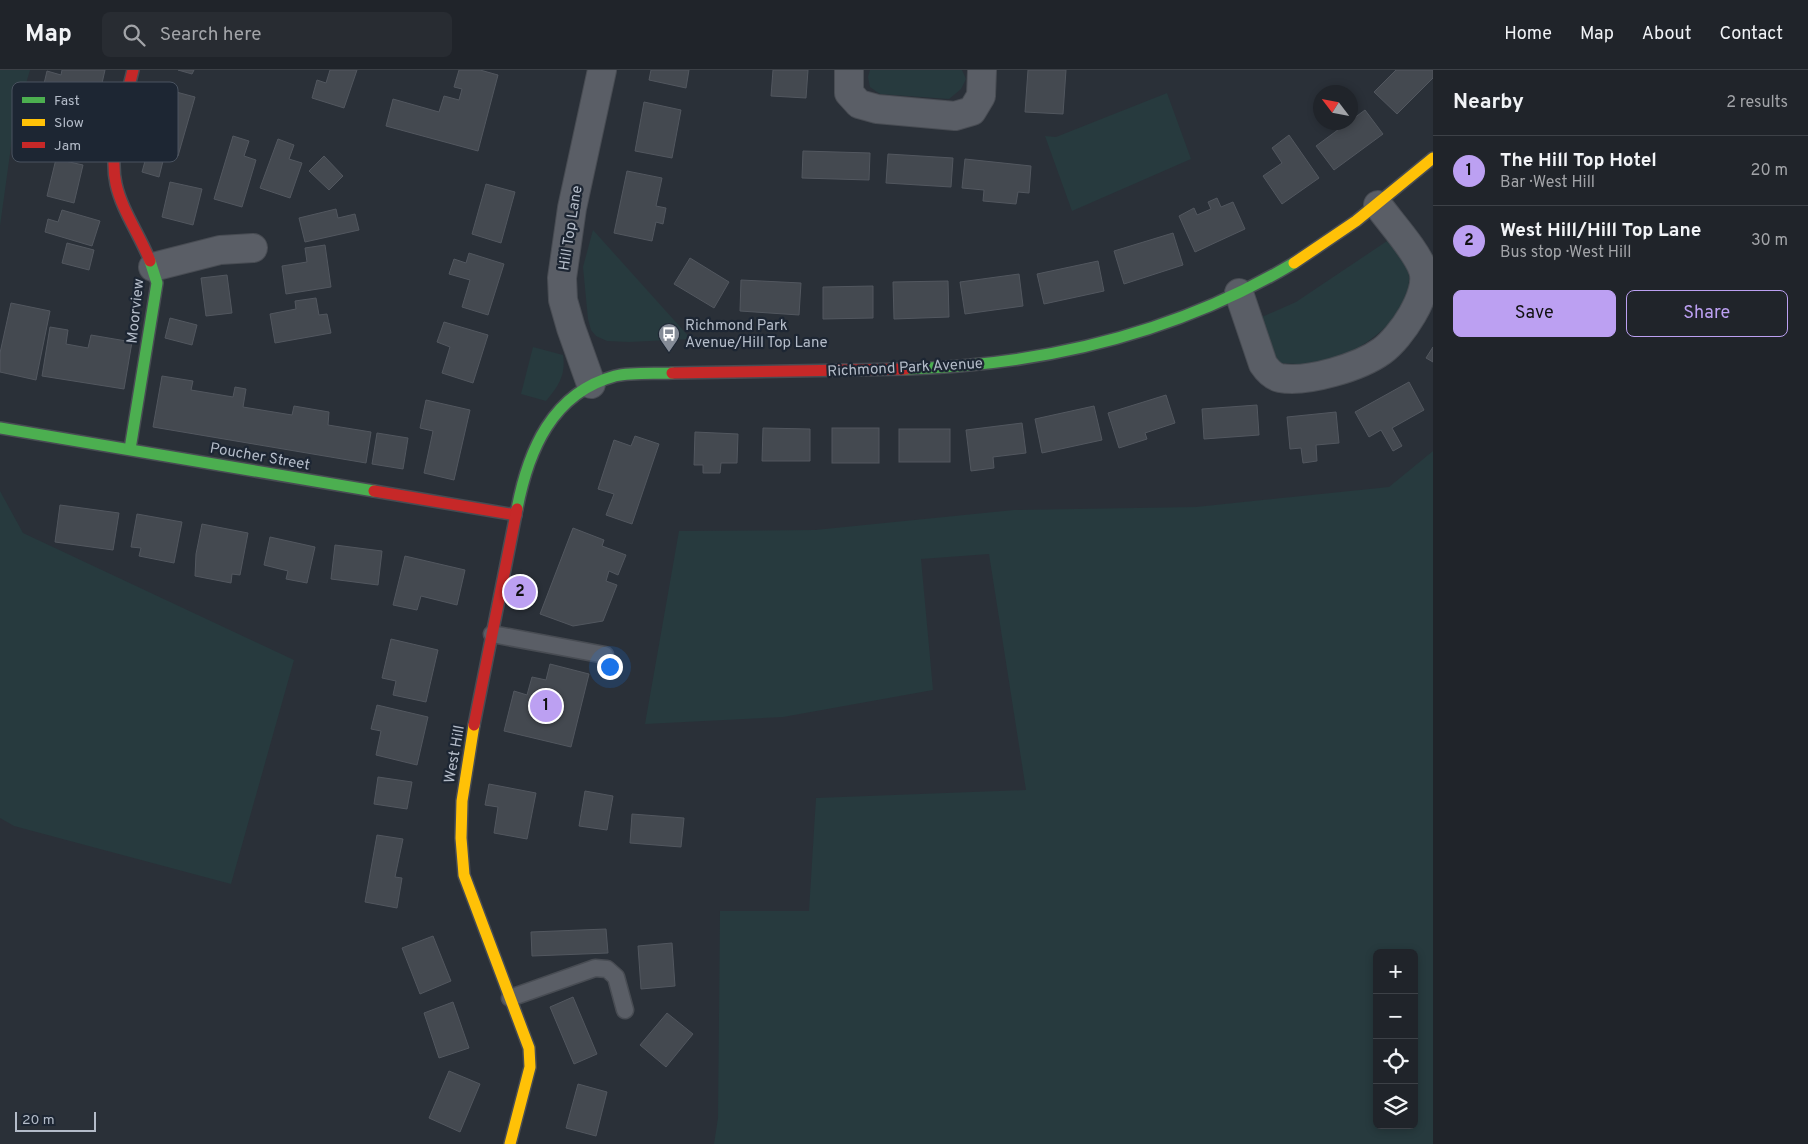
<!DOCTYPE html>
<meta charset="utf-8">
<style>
:root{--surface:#20242a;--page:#282c32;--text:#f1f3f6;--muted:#a2a4a8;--line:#3d4147;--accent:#bca0f2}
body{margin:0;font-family:Overpass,sans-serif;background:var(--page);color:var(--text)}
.controls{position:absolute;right:15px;bottom:15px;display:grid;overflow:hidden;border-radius:8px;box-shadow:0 2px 8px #0003}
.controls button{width:45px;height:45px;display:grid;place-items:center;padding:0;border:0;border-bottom:1px solid var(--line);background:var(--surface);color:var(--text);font:25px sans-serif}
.compass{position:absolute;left:1313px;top:15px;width:45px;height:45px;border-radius:50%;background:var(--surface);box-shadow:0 2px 8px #0003;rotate:302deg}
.scale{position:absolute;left:15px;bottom:12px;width:81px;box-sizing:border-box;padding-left:5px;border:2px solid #b4bcc9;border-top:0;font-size:14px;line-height:18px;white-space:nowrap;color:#b4bcc9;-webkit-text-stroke:4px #1d2633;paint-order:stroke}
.you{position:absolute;left:609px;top:596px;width:18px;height:18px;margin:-12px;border:4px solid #fff;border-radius:50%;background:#1a73e8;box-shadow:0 0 0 8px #1a73e833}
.badge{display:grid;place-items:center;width:32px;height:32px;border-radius:50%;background:var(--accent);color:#111;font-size:16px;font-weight:700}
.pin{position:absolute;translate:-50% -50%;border:2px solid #fff;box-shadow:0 1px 5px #0006}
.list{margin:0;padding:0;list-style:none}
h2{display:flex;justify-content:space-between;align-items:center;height:65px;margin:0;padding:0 20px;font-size:21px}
h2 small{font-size:16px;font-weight:400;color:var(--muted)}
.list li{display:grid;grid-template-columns:32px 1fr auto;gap:15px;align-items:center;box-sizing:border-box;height:70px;padding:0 20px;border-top:1px solid var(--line)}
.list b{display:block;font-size:19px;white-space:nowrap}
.list p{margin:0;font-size:16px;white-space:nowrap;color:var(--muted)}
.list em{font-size:16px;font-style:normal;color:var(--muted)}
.actions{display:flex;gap:10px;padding:15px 20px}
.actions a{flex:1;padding:11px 0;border:1px solid var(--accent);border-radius:8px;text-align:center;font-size:18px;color:var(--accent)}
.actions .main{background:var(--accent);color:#111}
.icon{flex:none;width:28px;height:28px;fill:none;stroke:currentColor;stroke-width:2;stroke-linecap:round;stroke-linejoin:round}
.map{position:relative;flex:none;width:1433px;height:1074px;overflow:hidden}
header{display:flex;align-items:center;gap:30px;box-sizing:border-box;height:70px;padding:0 25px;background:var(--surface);border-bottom:1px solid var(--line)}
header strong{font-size:24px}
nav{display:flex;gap:28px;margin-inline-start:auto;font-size:18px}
.search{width:350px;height:45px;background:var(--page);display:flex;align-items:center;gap:12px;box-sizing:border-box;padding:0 18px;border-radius:8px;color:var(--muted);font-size:19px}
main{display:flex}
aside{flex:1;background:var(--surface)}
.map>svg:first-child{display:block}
.green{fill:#273a3e;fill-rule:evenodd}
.building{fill:#444950;stroke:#52575f}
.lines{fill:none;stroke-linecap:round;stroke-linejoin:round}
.lane-casing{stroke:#484c53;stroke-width:19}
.street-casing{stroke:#484c53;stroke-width:30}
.fast-casing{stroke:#484c53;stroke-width:14}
.slow-casing{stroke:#484c53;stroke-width:14}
.jam-casing{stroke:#484c53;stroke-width:14}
.lane{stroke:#5a5e66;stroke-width:16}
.street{stroke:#5a5e66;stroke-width:28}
.fast{stroke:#4caf50;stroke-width:11}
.slow{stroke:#ffc107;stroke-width:11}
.jam{stroke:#c62828;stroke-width:11}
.labels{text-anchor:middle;stroke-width:4.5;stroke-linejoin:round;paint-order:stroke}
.street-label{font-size:15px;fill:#b4bcc9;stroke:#1d2633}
.poi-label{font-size:15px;fill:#b4bcc9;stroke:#1d2633;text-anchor:start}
.key{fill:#1d2633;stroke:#4a5360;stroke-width:1}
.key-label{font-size:14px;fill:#b4bcc9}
</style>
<header>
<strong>Map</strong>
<div class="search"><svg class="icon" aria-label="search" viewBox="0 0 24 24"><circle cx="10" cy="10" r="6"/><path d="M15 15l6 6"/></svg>Search here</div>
<nav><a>Home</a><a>Map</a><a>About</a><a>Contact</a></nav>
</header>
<main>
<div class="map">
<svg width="1433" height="1074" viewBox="0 0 1433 1074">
<rect width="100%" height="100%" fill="#2a3038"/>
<!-- green -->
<g class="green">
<path d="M 0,0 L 30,0 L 14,55 L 0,156 Z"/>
<path d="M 870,0 L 962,0 L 966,9 L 961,19 L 949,29 L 880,24 L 870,17 L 868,7 Z"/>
<path d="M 1167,23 L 1191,89 L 1072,141 L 1045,66 L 1056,67 Z"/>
<path d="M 593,160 L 691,269 L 629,272 L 607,271 L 596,266 L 591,260 L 588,249 L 583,197 Z"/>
<path d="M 1390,169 C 1397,180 1408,193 1409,206 C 1411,248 1361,281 1327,292 C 1313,297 1292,293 1277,293 L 1272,287 L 1262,247 L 1296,232 Z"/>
<path d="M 533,277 L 563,285 C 566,306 558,316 546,331 L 521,324 Z"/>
<path d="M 1433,381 L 1433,1074 L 714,1074 L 718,1048 L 720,841 L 809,841 L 816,728 L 1026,720 L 989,484 L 921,489 L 933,620 L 783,647 L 645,654 L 679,461 L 815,460 L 1014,440 L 1196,437 L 1389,417 ZM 1377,883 L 1414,883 L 1414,1055 L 1377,1055 Z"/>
<path d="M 0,421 L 23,463 L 294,590 L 231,814 L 14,756 L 0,748 Z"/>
</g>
<!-- building -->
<g class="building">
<path d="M 62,0 L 105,0 L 98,31 L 43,18 L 47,1 L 61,5 Z"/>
<path d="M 178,0 L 194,0 L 192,4 Z"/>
<path d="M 330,0 L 357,0 L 344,38 L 312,28 L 317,10 L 326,13 Z"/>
<path d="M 459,0 L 480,0 L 498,5 L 478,81 L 386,56 L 393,29 L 439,42 L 444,26 L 459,30 L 462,19 L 454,17 Z"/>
<path d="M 651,0 L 689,0 L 686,18 L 649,10 Z"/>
<path d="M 773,0 L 808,0 L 806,28 L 771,26 Z"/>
<path d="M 1028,0 L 1066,0 L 1063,44 L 1025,42 Z"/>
<path d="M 1396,0 L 1433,0 L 1433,8 L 1397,44 L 1374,22 Z"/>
<path d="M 165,19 L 195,27 L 178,86 L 165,83 L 159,107 L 142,102 Z"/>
<path d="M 644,32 L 681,40 L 672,88 L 635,81 Z"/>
<path d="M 1365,40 L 1383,64 L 1334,100 L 1316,76 Z"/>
<path d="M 1289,65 L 1319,108 L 1282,134 L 1263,106 L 1282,93 L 1272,78 Z"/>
<path d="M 233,66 L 249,71 L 244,86 L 256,90 L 242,137 L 214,129 Z"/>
<path d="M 278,69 L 294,75 L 289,89 L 302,93 L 290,128 L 260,118 Z"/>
<path d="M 803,81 L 870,83 L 869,110 L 802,108 Z"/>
<path d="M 888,84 L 953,88 L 951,117 L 886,113 Z"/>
<path d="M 324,86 L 343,106 L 329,120 L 309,101 Z"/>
<path d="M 56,89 L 83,95 L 74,133 L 47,126 Z"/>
<path d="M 965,89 L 1031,96 L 1029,123 L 1018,122 L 1016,134 L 983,131 L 984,120 L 962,118 Z"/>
<path d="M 627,101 L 662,108 L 656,136 L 666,138 L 663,154 L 656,152 L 652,171 L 614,163 Z"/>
<path d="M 170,112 L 202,119 L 193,155 L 162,147 Z"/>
<path d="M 486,114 L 515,122 L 501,173 L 472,164 Z"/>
<path d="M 1217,128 L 1221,137 L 1233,132 L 1245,159 L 1195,182 L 1179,146 L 1194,138 L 1197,145 L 1211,139 L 1208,132 Z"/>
<path d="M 336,139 L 338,148 L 355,144 L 359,160 L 305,172 L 299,148 Z"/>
<path d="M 62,140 L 100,151 L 92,176 L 45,162 L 48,149 L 58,152 Z"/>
<path d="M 1173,163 L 1183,195 L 1124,214 L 1114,181 Z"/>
<path d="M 67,173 L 94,180 L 89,200 L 62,193 Z"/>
<path d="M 325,175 L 331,217 L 286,224 L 282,196 L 307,192 L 305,178 Z"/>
<path d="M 469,183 L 504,194 L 488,245 L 462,237 L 470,210 L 449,204 L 454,189 L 466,193 Z"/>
<path d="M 690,188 L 729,212 L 714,238 L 674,214 Z"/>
<path d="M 1098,191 L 1104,221 L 1044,234 L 1037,204 Z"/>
<path d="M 1019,204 L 1023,236 L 965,244 L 960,212 Z"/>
<path d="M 227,205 L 232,243 L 206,246 L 201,208 Z"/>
<path d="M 741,210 L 801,213 L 799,245 L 740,241 Z"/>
<path d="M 948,211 L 949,247 L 894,249 L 893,212 Z"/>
<path d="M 873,216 L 873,248 L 823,249 L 823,217 Z"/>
<path d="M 316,228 L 319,245 L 327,244 L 331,263 L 275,273 L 270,244 L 296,239 L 295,231 Z"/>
<path d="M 11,233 L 50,241 L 36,310 L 0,302 L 0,283 Z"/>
<path d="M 170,248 L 197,255 L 192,275 L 165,268 Z"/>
<path d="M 444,252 L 488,265 L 473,313 L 442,303 L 450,277 L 437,272 Z"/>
<path d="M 50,257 L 68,260 L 66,274 L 88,278 L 91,265 L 132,272 L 124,319 L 42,306 Z"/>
<path d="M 1433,277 L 1433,292 L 1426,288 Z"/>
<path d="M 162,306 L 193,311 L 191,320 L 233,327 L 235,317 L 246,319 L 243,337 L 292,345 L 294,336 L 329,342 L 328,355 L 371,362 L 366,393 L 153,357 Z"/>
<path d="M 1409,312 L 1424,340 L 1392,358 L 1402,376 L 1393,381 L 1381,360 L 1369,367 L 1355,342 Z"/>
<path d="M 1166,325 L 1175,353 L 1145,363 L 1147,369 L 1119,378 L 1108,343 Z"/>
<path d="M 426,330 L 470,340 L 454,410 L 424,403 L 433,361 L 420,358 Z"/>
<path d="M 1257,335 L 1259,365 L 1204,369 L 1202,339 Z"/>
<path d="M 1094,336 L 1102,370 L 1042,383 L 1035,349 Z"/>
<path d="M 1336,342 L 1339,373 L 1316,375 L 1317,391 L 1303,393 L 1301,378 L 1290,379 L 1287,347 Z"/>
<path d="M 1022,353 L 1026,383 L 993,387 L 994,398 L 971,401 L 966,360 Z"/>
<path d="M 763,358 L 810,359 L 810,391 L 762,391 Z"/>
<rect x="832" y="358" width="47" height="35"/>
<rect x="899" y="359" width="51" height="33"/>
<path d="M 695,362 L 738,364 L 737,393 L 721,393 L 720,403 L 703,403 L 703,395 L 694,395 Z"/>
<path d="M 377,363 L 408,368 L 403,399 L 372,394 Z"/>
<path d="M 635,366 L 659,374 L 632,454 L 606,445 L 614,424 L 598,419 L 614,370 L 631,376 Z"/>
<path d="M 60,435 L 119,443 L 113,480 L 55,472 Z"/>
<path d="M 137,444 L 182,452 L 174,493 L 139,486 L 141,478 L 131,477 Z"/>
<path d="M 202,454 L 248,463 L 240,505 L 232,504 L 231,513 L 195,506 L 196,484 Z"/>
<path d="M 573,458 L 604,470 L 602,476 L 626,485 L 618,505 L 609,501 L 606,511 L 617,515 L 603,551 L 573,556 L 540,544 Z"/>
<path d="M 270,467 L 315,477 L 307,513 L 286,509 L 288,501 L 264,495 Z"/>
<path d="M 335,475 L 382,481 L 378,515 L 331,509 Z"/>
<path d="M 405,486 L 465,500 L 457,535 L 421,526 L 417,540 L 393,535 Z"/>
<path d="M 391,569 L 438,580 L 426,632 L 393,625 L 396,611 L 382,608 Z"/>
<path d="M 550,594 L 589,604 L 571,677 L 504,661 L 514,621 L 527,625 L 532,607 L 546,610 Z"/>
<path d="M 377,635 L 428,647 L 417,695 L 376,685 L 381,661 L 371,659 Z"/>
<path d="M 378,707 L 412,712 L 407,739 L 374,734 Z"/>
<path d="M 489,714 L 536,723 L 527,769 L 494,763 L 498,737 L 485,735 Z"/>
<path d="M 585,721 L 613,726 L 607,760 L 579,756 Z"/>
<path d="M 632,744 L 684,748 L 681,777 L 630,773 Z"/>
<path d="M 377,765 L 403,769 L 395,807 L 402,808 L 397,838 L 365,832 Z"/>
<path d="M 606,859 L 608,883 L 532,886 L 531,862 Z"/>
<path d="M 433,866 L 451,911 L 420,924 L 402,878 Z"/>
<path d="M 672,873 L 675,916 L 641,919 L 638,876 Z"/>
<path d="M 573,927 L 597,984 L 574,994 L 550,937 Z"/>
<path d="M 453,932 L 469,978 L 439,988 L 424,943 Z"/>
<path d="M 667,943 L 693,964 L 666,997 L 640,975 Z"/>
<path d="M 449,1001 L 480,1014 L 460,1062 L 429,1048 Z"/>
<path d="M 578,1014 L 607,1022 L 596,1066 L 566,1058 Z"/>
</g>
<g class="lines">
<!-- lane casing -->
<g class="lane-casing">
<g id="lane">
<path d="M 492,564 L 605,585"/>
<path d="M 510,928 L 595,898 L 607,899 L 616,907 L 625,940"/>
</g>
</g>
<!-- street casing -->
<g class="street-casing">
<g id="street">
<path d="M 849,0 L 849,23 L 859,34 L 877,39 L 955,46 L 972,41 L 981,26 L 982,0"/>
<path d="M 153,197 L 220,180 L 253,178"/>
<path d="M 1239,223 L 1263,294 C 1267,300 1272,306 1280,308 C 1307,313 1360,297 1382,281 C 1400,268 1431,224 1423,200 C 1417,181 1390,152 1378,135"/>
<path d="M 591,314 L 571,258 L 563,230 L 562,208 L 572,138 L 602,0"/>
</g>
</g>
<!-- fast casing -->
<g class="fast-casing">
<g id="fast">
<path d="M 906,299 C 1044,295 1175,264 1294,193"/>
<path d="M 0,358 L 374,421"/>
<path d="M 130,379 L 157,213 L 150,191"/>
<path d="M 517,439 C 528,381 552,323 615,306 C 633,302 655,304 672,303"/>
</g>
</g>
<!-- slow casing -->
<g class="slow-casing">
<g id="slow">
<path d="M 1294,193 L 1356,151 L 1433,88"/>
<path d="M 474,655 L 462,731 L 461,768 L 464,805 L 529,978 L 530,997 L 510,1074"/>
</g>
</g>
<!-- jam casing -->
<g class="jam-casing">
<g id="jam">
<path d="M 133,0 C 125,35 108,78 116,114 C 122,141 140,165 150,191"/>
<path d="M 672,303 L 906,299"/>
<path d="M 374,421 L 516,445"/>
<path d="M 474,655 L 517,439"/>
</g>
</g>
<!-- lane -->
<use href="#lane" class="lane"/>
<!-- street -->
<use href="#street" class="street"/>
<!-- fast -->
<use href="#fast" class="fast"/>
<!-- slow -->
<use href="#slow" class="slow"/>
<!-- jam -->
<use href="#jam" class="jam"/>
</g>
<!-- icons -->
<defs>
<g id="bus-pin" transform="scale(1.125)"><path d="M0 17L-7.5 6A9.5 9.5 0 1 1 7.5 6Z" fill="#848b96" stroke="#1d2633"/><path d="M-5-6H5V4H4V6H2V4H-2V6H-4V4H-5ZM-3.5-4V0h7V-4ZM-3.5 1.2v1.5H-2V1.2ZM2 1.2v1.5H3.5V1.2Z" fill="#fff"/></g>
</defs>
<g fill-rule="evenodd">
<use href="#bus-pin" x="669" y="264"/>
</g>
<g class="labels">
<!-- street labels -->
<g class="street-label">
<text transform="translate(570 158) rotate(-81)" y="5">Hill Top Lane</text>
<text transform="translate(135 241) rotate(-84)" y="5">Moorview</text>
<text transform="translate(905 297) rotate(-3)" y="5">Richmond Park Avenue</text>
<text transform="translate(260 386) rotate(10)" y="5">Poucher Street</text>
<text transform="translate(454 684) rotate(-80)" y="5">West Hill</text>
</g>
<!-- poi labels -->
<g class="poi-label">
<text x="685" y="260">Richmond Park<tspan x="685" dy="17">Avenue/Hill Top Lane</tspan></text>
</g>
</g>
<!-- legend -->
<rect x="12" y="12" width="166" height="80" rx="8" class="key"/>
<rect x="22" y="27" width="23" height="6" fill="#4caf50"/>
<rect x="22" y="49" width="23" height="7" fill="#ffc107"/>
<rect x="22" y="72" width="23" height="6" fill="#c62828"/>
<g class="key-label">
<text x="54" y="35">Fast</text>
<text x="54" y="57">Slow</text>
<text x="54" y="80">Jam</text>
</g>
</svg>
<div class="controls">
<button>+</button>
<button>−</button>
<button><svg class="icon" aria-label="locate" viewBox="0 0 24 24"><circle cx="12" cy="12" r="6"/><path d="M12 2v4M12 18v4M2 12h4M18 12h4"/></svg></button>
<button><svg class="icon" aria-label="layers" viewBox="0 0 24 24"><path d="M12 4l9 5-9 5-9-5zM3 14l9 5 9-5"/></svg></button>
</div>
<svg class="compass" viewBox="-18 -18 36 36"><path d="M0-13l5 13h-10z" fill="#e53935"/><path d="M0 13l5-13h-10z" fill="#a2a4a8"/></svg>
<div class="scale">20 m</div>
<div class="you"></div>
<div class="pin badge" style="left:546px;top:636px">1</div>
<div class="pin badge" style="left:520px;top:522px">2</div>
</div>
<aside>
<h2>Nearby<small>2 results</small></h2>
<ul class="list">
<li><span class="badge">1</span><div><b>The Hill Top Hotel</b><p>Bar · West Hill</p></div><em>20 m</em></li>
<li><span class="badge">2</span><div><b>West Hill/Hill Top Lane</b><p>Bus stop · West Hill</p></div><em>30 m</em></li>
</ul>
<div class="actions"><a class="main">Save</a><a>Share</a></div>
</aside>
</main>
